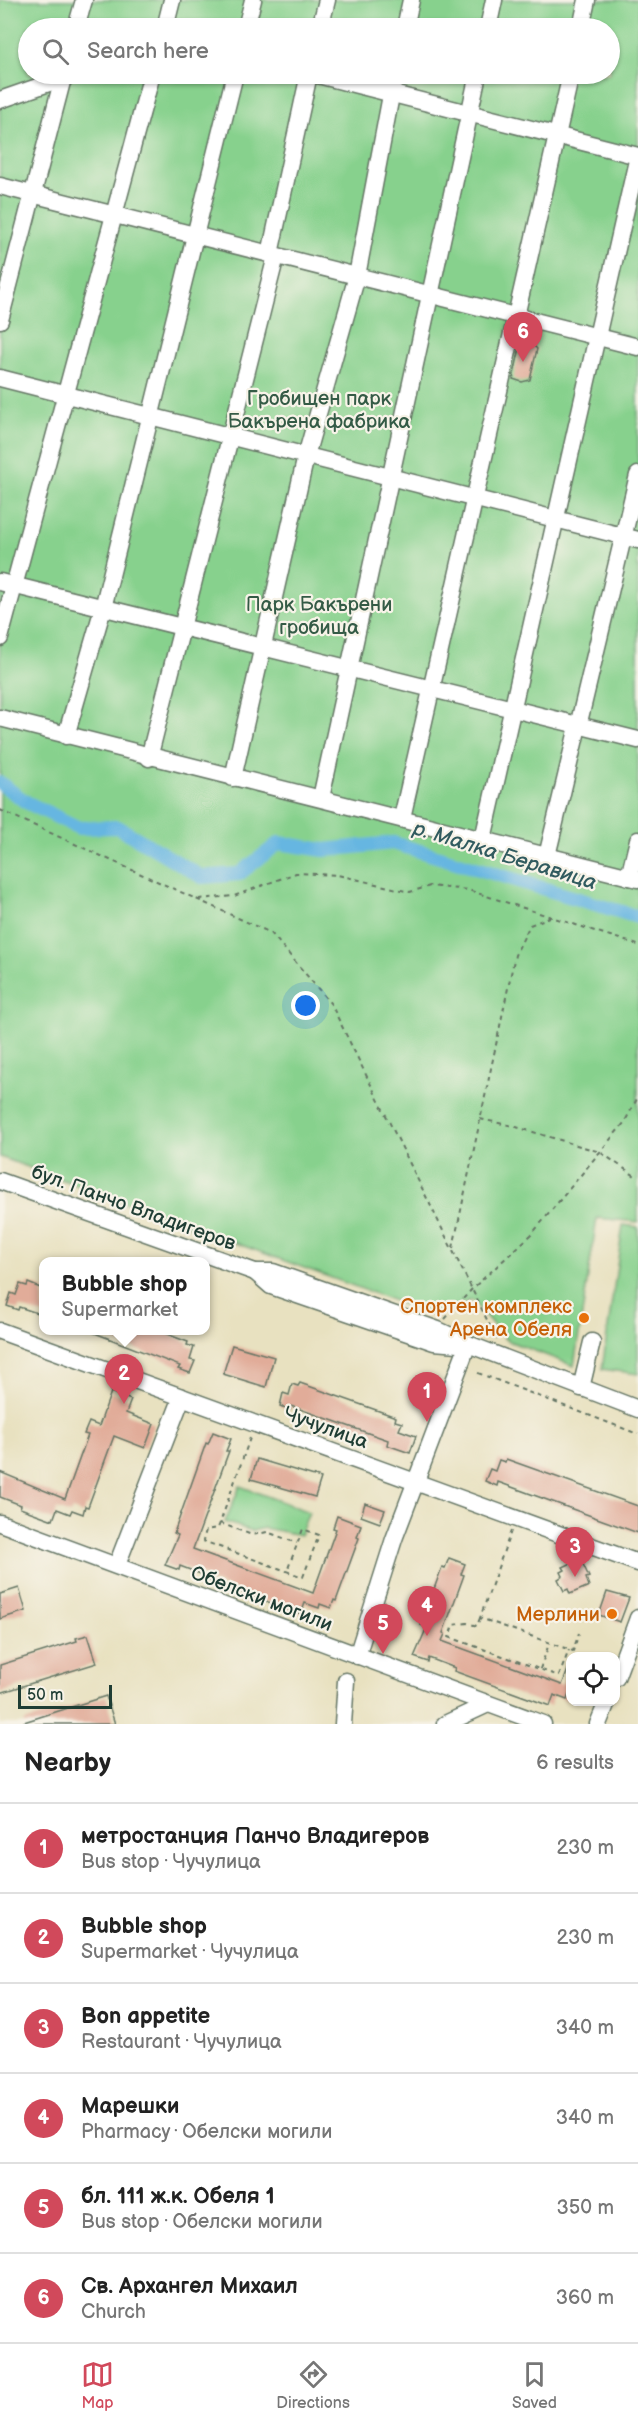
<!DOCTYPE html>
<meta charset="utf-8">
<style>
:root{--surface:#fff;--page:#f6f6f6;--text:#222;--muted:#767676;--line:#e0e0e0;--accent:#d1495b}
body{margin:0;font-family:"Balsamiq Sans",sans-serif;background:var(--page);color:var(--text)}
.controls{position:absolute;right:18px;bottom:18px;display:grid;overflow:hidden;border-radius:12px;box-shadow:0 2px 4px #0004}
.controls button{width:54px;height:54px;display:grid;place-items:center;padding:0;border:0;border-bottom:2px solid var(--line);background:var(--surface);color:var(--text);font:30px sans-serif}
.scale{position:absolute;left:18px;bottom:15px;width:94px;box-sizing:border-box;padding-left:6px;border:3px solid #1f3d34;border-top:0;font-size:16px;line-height:21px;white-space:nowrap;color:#1f3d34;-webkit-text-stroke:4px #f7f3e8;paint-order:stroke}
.you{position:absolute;left:306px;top:1006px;width:21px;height:21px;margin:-15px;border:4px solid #fff;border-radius:50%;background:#1a73e8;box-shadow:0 0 0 9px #1a73e833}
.badge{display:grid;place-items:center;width:39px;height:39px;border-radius:50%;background:var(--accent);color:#fff;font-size:20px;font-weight:700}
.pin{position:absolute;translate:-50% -50px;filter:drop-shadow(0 2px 3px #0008)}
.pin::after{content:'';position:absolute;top:32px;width:21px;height:18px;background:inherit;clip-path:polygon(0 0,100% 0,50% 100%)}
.popup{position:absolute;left:39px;top:1257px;width:171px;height:78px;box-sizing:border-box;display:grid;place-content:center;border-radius:12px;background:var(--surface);filter:drop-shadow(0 2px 4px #0005);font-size:20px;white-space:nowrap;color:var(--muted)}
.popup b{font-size:22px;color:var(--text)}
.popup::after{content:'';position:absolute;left:50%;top:100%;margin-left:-12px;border:12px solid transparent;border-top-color:var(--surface)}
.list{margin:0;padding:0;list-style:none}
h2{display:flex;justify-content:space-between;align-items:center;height:78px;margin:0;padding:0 24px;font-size:26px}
h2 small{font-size:20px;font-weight:400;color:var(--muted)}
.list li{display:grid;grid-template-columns:39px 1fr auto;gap:18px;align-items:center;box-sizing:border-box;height:90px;padding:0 24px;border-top:2px solid var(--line)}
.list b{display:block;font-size:22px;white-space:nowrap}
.list p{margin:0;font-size:20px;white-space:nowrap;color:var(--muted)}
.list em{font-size:20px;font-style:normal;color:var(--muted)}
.icon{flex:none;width:33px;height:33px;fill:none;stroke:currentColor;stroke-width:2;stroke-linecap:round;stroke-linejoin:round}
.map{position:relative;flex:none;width:638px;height:1724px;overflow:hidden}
.search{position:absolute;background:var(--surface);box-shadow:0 2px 4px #0004;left:18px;right:18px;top:18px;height:66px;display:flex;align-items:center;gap:15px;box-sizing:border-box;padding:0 21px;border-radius:33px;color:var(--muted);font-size:22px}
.sheet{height:618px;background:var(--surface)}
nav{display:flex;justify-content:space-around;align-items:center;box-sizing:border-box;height:84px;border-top:2px solid var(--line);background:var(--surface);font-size:16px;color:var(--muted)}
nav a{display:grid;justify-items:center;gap:3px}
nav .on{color:var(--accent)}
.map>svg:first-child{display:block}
.green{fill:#87d18d;stroke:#538760;stroke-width:1.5;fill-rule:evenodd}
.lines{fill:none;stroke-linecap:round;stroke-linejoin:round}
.canal{stroke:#66b6e1;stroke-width:14}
.building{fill:#e1ac99}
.minor-casing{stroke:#657665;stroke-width:19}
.path{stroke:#657665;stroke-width:2;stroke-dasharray:4.5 4.5;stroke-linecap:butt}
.minor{stroke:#fff;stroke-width:16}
.food-dot{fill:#e8710a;stroke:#f7f3e8;stroke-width:2}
.labels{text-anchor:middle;stroke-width:4.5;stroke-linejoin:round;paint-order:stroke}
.park-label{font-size:20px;fill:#345b46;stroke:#f7f3e8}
.street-label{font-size:20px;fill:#1f3d34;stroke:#f7f3e8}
.food-label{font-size:20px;fill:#c56008;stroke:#f7f3e8;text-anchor:end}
.water-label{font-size:21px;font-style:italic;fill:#315b5f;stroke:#f7f3e8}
</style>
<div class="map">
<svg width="638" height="1724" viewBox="0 0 638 1724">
<rect width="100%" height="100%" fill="#f7f3e8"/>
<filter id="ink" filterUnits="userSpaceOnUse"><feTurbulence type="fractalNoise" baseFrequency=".0167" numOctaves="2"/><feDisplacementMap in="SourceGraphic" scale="12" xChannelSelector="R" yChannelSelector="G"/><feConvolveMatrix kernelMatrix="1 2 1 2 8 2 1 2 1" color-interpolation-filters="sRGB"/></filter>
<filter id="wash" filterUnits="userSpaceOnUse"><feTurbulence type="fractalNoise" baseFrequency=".008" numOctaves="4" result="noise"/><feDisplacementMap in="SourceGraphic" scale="24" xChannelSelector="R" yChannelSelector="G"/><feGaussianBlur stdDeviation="1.35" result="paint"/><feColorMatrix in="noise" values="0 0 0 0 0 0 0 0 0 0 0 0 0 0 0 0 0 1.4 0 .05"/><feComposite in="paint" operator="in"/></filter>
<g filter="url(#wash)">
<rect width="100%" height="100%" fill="#e8e1c0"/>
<!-- green -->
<g class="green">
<path d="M 0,0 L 638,0 L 638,1222 L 597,1218 L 574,1366 L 506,1340 L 472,1300 L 433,1315 L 0,1157 ZM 28,28 L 610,28 L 610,74 L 28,74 Z"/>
<path d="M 623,1225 L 638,1227 L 638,1374 L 602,1369 Z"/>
<path d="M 240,1486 L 309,1512 L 300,1535 L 264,1528 L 252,1531 L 225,1522 Z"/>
</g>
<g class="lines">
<!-- canal -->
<path class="canal" d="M 0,783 L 26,802 L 79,828 L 118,827 L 202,877 L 239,874 L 279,843 L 324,850 L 393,843 L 638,917"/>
</g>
<g id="blocks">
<!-- building -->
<g class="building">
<path d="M 524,341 L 531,343 L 537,349 L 530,380 L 522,382 L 513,379 L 521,343 Z"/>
<path d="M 28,1283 L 43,1289 L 43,1315 L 19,1307 L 18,1310 L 7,1306 L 11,1293 L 16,1295 L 20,1284 L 27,1286 Z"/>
<path d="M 87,1330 L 156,1330 L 188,1342 L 187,1345 L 194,1347 L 190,1360 L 195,1361 L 190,1373 L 178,1369 L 180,1366 Z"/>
<path d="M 232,1345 L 274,1357 L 266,1387 L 223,1374 Z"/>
<path d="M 300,1383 L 396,1417 L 395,1421 L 402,1423 L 399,1430 L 416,1436 L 410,1453 L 387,1445 L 388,1440 L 291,1406 L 290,1410 L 280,1406 L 283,1393 L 289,1395 L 292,1384 L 298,1386 Z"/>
<path d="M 111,1392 L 131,1400 L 126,1413 L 154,1424 L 145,1448 L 114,1436 L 88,1507 L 85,1506 L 83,1514 L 72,1510 L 70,1514 L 57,1509 L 53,1520 L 20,1508 L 21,1505 L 0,1497 L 0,1472 L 65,1499 L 88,1435 L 84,1434 L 89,1422 L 99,1426 Z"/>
<path d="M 213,1432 L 231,1439 L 226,1451 L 229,1451 L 193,1549 L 313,1593 L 336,1529 L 333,1528 L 337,1516 L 361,1525 L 357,1537 L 359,1538 L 336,1601 L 334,1600 L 331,1608 L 320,1604 L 319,1608 L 305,1603 L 301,1614 L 205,1579 L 206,1576 L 180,1566 L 179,1570 L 165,1565 L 178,1535 L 174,1533 L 206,1443 L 208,1444 Z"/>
<path d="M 257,1459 L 321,1478 L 315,1497 L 251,1479 Z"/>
<path d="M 506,1459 L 638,1506 L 638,1533 L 498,1482 L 497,1486 L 485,1481 L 490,1469 L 495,1471 L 499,1460 L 505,1462 Z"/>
<path d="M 365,1503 L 385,1510 L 380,1523 L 361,1516 Z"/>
<path d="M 449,1558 L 465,1564 L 461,1574 L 464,1575 L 443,1633 L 445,1634 L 442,1641 L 562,1685 L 570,1665 L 570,1692 L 567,1700 L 554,1695 L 550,1706 L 454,1671 L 455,1668 L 429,1658 L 428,1662 L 414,1657 L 427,1627 L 421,1625 L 442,1567 L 445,1568 Z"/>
<path d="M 576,1561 L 578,1564 L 582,1562 L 589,1577 L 586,1578 L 589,1586 L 570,1594 L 568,1589 L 564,1591 L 558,1579 L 563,1576 L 561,1572 L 565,1570 L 563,1567 Z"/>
<path d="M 19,1588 L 26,1611 L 0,1619 L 0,1594 Z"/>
<path d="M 607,1592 L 629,1598 L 620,1622 L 599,1615 Z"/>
<path d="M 88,1635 L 97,1663 L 0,1693 L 0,1665 L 77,1641 L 76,1638 Z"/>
<path d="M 106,1696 L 115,1724 L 25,1724 L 24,1722 Z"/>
</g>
</g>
</g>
<g filter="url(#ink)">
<use href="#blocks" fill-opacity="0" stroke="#657665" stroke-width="1.5"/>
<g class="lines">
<!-- minor casing -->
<g class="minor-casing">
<g id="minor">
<path d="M 76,28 L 84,0"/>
<path d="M 165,28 L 172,0"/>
<path d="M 246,28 L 253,0"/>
<path d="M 320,28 L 327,0"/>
<path d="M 405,28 L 411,0"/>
<path d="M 488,28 L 494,0"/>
<path d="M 581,28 L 587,0"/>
<path d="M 314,74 L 638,156"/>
<path d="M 0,100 L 72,75"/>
<path d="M 0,186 L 638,347"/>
<path d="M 270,254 L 309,74"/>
<path d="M 0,320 L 64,74"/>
<path d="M 0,378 L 638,540"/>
<path d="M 0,582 L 638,740"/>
<path d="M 0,638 L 152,74"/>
<path d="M 0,718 L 638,879"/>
<path d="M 66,736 L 103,608 L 235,74"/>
<path d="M 149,758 L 276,256"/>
<path d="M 233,778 L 306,456 L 357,276 L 395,74"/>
<path d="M 321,798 L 478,74"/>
<path d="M 402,818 L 571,74"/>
<path d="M 483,839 L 638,156"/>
<path d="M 547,856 L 638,475"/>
<path d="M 629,877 L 638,840"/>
<path d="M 0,1181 L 255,1272 L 273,1272 L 438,1330 L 468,1344 L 638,1409"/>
<path d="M 255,1272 L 271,1286 L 434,1342 L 458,1344"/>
<path d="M 0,1331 L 638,1563"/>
<path d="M 581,1388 L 592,1342"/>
<path d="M 0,1523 L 543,1724"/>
<path d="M 117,1565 L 182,1397"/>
<path d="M 357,1656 L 394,1539 L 468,1344"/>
<path d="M 616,1678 L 638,1618"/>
<path d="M 343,1724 L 346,1681"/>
<path d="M 445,1724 L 488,1704"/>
<path d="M 598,1724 L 607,1702"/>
</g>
</g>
<!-- path -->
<g class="path">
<path d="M 0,810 L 271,933 L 331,1004 L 497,1340"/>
<path d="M 199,899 L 234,896 L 296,873 L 338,875 L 410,892 L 430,886 L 468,890 L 638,945"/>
<path d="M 480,1119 L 513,1126 L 600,1152 L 638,1178"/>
<path d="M 453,1248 L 515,955 L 530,925 L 550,917"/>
<path d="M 445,1319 L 472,1289 L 531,1235 L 624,1123 L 638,1097"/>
<path d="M 478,1373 L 638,1434"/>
<path d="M 250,1438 L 220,1523 L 252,1535 L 267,1532 L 297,1543"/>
<path d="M 220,1523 L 218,1528 L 206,1530 L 203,1541 L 303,1577 L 319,1535 L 303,1529 L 287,1571"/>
<path d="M 511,1531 L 480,1618 L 573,1651 L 579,1633"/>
<path d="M 480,1618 L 477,1626 L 467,1623 L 453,1625 L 449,1637 L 559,1676 L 569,1650"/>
<path d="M 540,1669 L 549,1644"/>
</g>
<!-- minor -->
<use href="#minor" class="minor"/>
</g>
</g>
<!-- markers -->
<g class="food-dot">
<circle cx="584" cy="1318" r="6"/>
<circle cx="612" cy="1614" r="6"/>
</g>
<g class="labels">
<!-- park labels -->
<g class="park-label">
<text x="319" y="405">Гробищен парк<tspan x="319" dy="23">Бакърена фабрика</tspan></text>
<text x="319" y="611">Парк Бакърени<tspan x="319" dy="23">гробища</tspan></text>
</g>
<!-- street labels -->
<g class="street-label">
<text transform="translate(134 1207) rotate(20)" y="7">бул. Панчо Владигеров</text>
<text transform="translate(326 1427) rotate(20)" y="7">Чучулица</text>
<text transform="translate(262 1598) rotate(21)" y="7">Обелски могили</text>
</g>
<!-- food labels -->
<g class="food-label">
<text x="572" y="1313">Спортен комплекс<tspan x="572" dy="23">Арена Обеля</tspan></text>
<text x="600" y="1621">Мерлини</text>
</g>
<!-- water labels -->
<g class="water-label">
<text transform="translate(505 855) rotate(17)" y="7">р. Малка Беравица</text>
</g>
</g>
</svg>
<div class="controls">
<button><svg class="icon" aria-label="locate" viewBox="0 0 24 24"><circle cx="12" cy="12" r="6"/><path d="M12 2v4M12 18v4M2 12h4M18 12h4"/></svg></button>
</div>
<div class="scale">50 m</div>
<div class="you"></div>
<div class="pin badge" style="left:427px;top:1422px">1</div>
<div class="pin badge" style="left:124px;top:1404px">2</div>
<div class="popup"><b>Bubble shop</b>Supermarket</div>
<div class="pin badge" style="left:575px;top:1577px">3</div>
<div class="pin badge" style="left:427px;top:1636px">4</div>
<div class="pin badge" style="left:383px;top:1654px">5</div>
<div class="pin badge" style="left:523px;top:362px">6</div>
<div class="search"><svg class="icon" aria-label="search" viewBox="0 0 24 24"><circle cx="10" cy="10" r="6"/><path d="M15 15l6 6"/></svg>Search here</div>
</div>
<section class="sheet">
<h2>Nearby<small>6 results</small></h2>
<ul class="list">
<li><span class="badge">1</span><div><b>метростанция Панчо Владигеров</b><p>Bus stop · Чучулица</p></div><em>230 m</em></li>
<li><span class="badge">2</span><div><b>Bubble shop</b><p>Supermarket · Чучулица</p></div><em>230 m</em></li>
<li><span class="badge">3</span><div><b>Bon appetite</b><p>Restaurant · Чучулица</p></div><em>340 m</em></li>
<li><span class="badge">4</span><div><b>Марешки</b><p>Pharmacy · Обелски могили</p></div><em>340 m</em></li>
<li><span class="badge">5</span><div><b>бл. 111 ж.к. Обеля 1</b><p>Bus stop · Обелски могили</p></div><em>350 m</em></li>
<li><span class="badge">6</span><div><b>Св. Архангел Михаил</b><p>Church</p></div><em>360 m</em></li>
</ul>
</section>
<nav>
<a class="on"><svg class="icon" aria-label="map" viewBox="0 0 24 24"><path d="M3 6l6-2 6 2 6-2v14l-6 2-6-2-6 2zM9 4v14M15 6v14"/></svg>Map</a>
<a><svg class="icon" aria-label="directions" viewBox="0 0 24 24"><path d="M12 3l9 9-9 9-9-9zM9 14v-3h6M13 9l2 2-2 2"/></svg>Directions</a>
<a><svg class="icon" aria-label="saved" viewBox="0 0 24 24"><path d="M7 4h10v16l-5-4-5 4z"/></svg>Saved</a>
</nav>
